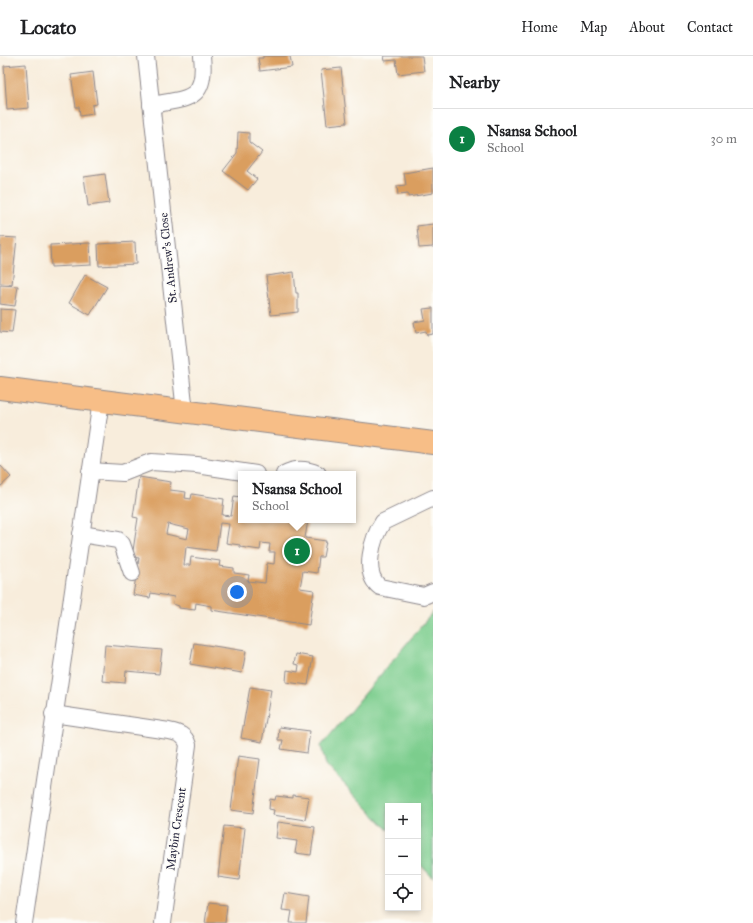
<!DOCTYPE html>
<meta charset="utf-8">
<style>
:root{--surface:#fff;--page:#f6f6f6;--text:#202124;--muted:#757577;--line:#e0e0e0;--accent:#0b8043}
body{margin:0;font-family:"IM FELL Great Primer",serif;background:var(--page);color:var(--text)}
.controls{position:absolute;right:12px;bottom:12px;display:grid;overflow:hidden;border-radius:0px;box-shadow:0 2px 6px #0003}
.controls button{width:36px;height:36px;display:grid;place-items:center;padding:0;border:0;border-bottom:1px solid var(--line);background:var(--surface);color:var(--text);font:20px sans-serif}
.you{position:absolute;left:237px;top:536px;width:14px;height:14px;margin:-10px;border:3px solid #fff;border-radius:50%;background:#1a73e8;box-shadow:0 0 0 6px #1a73e833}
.badge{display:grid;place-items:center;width:26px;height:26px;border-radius:50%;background:var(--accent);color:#fff;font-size:13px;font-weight:700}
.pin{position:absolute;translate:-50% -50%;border:2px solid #fff;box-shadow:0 1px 4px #0006}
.popup{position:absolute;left:238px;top:415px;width:118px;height:52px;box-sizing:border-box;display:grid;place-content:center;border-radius:0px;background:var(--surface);filter:drop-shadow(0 1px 3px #0005);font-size:13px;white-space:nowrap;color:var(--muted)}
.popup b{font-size:15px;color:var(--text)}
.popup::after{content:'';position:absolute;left:50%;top:100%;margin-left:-8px;border:8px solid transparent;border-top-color:var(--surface)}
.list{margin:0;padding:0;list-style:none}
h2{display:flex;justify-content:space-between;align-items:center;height:52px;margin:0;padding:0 16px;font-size:17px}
h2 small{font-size:13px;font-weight:400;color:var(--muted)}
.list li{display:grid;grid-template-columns:26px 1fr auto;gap:12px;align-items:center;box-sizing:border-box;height:60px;padding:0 16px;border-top:1px solid var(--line)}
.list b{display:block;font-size:15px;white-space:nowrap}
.list p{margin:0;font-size:13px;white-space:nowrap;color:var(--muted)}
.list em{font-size:13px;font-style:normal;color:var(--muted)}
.icon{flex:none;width:22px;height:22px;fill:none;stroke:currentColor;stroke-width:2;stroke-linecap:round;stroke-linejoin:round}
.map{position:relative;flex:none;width:433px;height:867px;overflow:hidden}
header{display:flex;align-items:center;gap:24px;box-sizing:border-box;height:56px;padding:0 20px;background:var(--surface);border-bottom:1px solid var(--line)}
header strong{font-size:19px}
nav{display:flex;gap:22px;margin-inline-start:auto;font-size:14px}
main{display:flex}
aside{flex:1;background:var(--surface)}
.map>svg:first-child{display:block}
.green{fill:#7ccd8d;stroke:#4f7864}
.building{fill:#da9e5e;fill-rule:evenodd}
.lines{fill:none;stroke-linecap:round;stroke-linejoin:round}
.minor-casing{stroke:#8d888c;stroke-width:18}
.highway-casing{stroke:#8d888c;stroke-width:24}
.minor{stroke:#fff;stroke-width:16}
.highway{stroke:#f7be87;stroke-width:22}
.labels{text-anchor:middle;stroke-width:3;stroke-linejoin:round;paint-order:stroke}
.street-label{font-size:12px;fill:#22223b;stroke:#fdfcf7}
</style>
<header>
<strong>Locato</strong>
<nav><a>Home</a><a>Map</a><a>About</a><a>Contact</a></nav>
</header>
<main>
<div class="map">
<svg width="433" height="867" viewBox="0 0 433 867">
<rect width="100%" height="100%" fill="#fdfcf7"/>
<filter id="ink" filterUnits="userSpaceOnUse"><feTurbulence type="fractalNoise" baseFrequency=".025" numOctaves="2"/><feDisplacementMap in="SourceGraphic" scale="8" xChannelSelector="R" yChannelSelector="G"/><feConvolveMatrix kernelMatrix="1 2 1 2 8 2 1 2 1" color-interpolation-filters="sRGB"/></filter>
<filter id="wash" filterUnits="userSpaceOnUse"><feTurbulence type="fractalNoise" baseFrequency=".012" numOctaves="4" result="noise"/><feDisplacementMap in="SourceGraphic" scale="16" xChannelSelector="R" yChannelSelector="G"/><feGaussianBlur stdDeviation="0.9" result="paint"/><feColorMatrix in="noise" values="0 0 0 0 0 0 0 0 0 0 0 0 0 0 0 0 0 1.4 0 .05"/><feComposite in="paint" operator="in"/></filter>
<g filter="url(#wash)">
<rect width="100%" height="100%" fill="#f8eddc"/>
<!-- green -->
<path class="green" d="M 433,556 L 433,822 L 418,806 L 418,750 L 388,750 L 388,774 L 326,709 L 321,690 Z"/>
<g id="blocks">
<!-- building -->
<g class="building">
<path d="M 263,0 L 290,0 L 292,11 L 260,15 L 258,2 L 263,2 Z"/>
<path d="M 384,0 L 422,0 L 424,15 L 398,18 L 396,4 L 385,5 Z"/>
<path d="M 26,8 L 29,52 L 7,54 L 4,10 Z"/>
<path d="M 341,12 L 347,67 L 327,69 L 321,14 Z"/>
<path d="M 93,16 L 97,48 L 92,49 L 93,58 L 80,60 L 79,51 L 76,51 L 71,19 Z"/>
<path d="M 238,76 L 249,77 L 249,86 L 262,96 L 247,115 L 257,123 L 248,134 L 223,115 L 237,97 Z"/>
<path d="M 433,112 L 433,137 L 408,141 L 408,138 L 398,139 L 397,130 L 406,129 L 404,117 Z"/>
<path d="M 105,118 L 109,147 L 88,150 L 84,121 Z"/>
<path d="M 433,168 L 433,191 L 419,192 L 417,170 Z"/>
<path d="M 0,181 L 17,182 L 12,228 L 0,227 Z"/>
<path d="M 135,186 L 136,208 L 99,210 L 98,188 Z"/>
<path d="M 90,187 L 91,209 L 51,211 L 50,189 Z"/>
<path d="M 294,216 L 296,237 L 298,237 L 298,256 L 271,259 L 266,220 Z"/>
<path d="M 85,219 L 107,231 L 90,259 L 69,247 Z"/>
<path d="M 0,229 L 18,230 L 15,250 L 0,248 Z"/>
<path d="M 433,252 L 433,278 L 427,279 L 426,275 L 416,277 L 414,266 L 425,264 L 423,253 Z"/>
<path d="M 0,253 L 15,254 L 12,277 L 0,276 Z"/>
<path d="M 0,409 L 11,421 L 0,431 Z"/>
<path d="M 139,421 L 171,426 L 170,434 L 186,436 L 185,442 L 191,443 L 192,438 L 224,443 L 222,459 L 231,460 L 234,440 L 241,441 L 241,464 L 308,464 L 305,482 L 326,485 L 323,501 L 319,501 L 317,517 L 303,515 L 300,532 L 314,534 L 309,569 L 211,554 L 211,550 L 196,547 L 195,554 L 179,552 L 179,550 L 173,548 L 174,541 L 151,537 L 150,542 L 133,539 L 139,502 L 132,501 L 138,462 L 133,461 ZM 220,467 L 229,468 L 226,487 L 240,489 L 240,491 L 260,494 L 261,487 L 270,488 L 269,496 L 275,496 L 274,508 L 267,507 L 265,527 L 248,525 L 249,519 L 234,517 L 234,512 L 219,510 L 220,505 L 191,501 L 190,509 L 184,509 L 186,491 L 216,495 ZM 168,468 L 189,473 L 187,483 L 166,478 Z"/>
<path d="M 194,587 L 246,595 L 242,617 L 190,608 Z"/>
<path d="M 105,589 L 162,594 L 159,618 L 126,615 L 125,627 L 102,625 Z"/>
<path d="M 296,598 L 313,601 L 308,629 L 286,626 L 287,614 L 298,616 L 299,609 L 294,608 Z"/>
<path d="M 250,631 L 271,634 L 262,686 L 241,682 Z"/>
<path d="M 279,671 L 310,675 L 307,697 L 281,693 L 283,684 L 278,684 Z"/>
<path d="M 238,700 L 260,703 L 253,757 L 231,754 Z"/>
<path d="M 293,739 L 309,741 L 305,764 L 273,759 L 274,754 L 269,753 L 270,743 L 275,744 L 276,740 L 293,742 Z"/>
<path d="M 278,766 L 315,771 L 311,799 L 295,797 L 297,785 L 276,782 Z"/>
<path d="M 224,770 L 245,772 L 239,824 L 218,821 Z"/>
<path d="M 285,837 L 309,841 L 306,867 L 290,867 L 292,855 L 282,854 Z"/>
<path d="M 208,847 L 227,849 L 225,867 L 205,867 Z"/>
</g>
</g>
</g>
<g filter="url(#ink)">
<use href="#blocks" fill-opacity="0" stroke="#8d888c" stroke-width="1"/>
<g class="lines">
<!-- minor casing -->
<g class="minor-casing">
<g id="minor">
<path d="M 146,0 L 185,356"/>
<path d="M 151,49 C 188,42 207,45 202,0"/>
<path d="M 90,415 L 123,417 L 151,406 L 197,409 L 256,418"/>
<path d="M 284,418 C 295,412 307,413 318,418"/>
<path d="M 433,442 L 383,466 C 372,482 362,518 380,531 L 424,540 L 433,536"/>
<path d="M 81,478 L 118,484 L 122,488 L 132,517"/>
<path d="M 53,658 L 169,675 C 179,677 185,679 188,689 L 163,867"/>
<path d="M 24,867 L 101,345"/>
</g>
</g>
<!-- highway casing -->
<g class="highway-casing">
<path id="highway" d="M 0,332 L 433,387"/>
</g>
<!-- minor -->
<use href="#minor" class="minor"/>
<!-- highway -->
<use href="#highway" class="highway"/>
</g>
</g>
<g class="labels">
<!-- street labels -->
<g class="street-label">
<text transform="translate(168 202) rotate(-96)" y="4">St. Andrew's Close</text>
<text transform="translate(176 773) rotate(-82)" y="4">Maybin Crescent</text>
</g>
</g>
</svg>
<div class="controls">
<button>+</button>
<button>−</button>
<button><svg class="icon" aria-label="locate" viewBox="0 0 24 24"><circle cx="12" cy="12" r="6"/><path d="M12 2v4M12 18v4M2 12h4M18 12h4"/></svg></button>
</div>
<div class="you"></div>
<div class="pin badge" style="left:297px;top:495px">1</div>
<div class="popup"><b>Nsansa School</b>School</div>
</div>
<aside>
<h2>Nearby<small></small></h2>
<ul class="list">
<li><span class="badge">1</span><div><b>Nsansa School</b><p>School</p></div><em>30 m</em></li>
</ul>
</aside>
</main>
